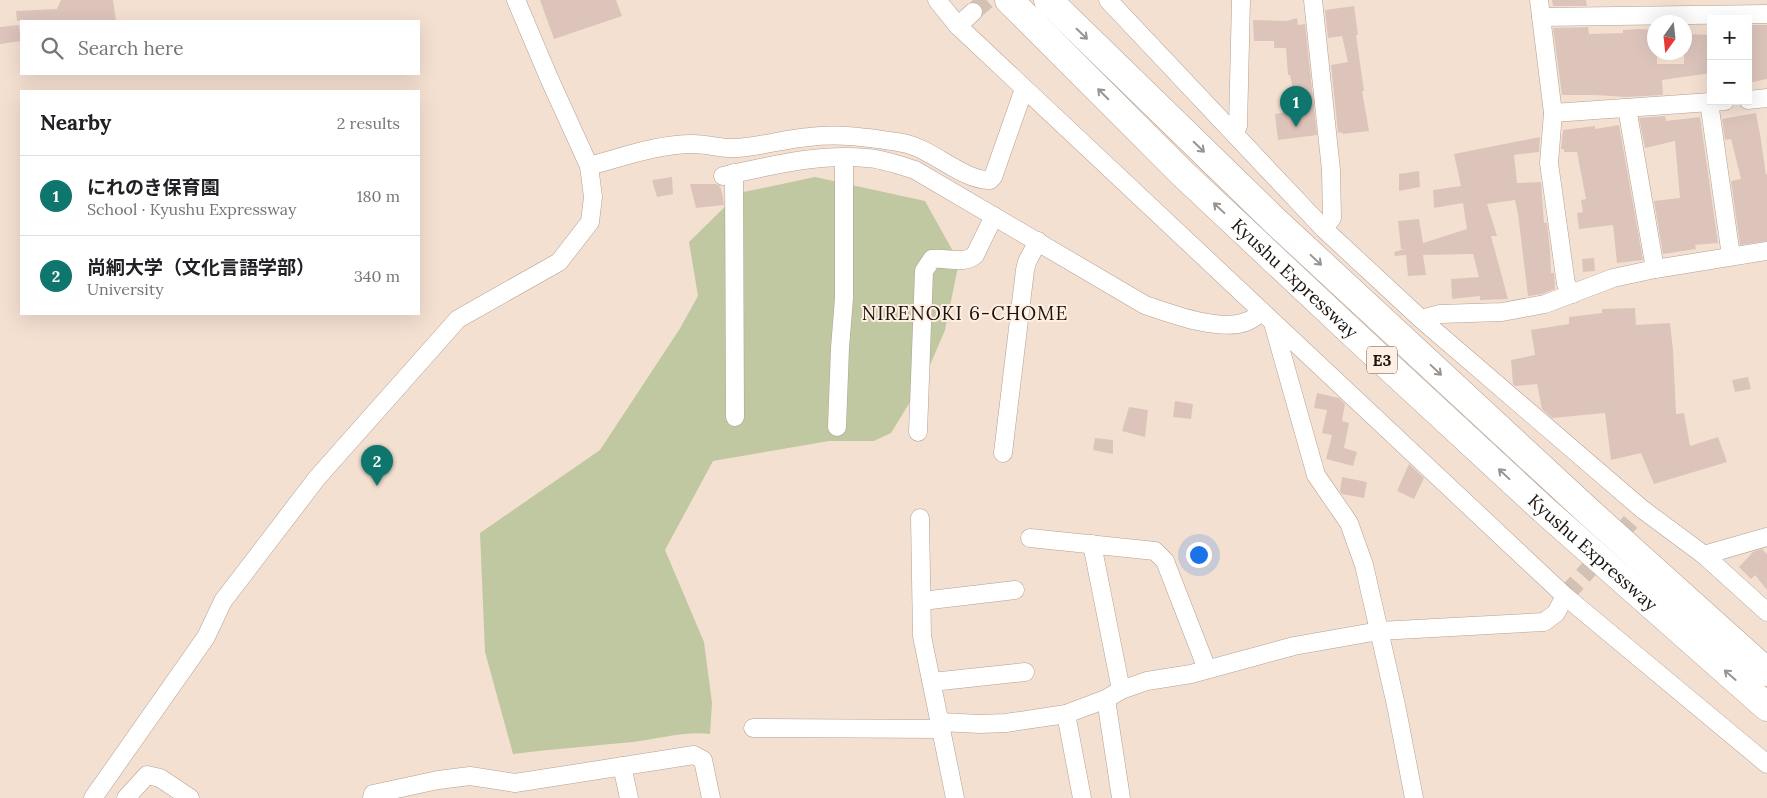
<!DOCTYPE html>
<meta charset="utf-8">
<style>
:root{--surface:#fff;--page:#f2f2f2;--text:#202124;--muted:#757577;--line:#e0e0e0;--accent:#0f766e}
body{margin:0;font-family:Lora,"Noto Sans JP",serif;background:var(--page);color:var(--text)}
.controls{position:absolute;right:15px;top:15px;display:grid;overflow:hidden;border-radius:0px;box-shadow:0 5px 20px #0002}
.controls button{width:45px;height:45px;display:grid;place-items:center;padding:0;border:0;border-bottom:1px solid var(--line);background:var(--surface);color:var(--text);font:25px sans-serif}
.compass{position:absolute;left:1647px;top:15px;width:45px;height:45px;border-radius:50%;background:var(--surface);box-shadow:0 5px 20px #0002;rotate:195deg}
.you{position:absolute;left:1198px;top:554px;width:18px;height:18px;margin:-12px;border:4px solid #fff;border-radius:50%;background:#1a73e8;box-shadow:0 0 0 8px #1a73e833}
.badge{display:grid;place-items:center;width:32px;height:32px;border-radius:50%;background:var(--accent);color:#fff;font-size:16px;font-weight:700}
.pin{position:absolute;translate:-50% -41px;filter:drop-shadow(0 1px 2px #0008)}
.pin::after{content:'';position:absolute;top:26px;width:18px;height:15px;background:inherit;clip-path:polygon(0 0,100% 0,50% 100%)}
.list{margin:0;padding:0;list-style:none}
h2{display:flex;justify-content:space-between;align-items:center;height:65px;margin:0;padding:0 20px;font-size:21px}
h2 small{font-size:16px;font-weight:400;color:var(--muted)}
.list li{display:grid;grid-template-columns:32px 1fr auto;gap:15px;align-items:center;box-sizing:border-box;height:80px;padding:0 20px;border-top:1px solid var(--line)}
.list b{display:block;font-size:19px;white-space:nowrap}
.list p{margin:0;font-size:16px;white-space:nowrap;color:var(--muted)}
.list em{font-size:16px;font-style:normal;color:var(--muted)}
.icon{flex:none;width:28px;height:28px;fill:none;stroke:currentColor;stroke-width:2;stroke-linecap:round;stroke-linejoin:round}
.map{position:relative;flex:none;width:1767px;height:798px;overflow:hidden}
.search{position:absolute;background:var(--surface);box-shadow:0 5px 20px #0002;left:20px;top:20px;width:400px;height:55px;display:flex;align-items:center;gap:12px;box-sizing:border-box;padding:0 18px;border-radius:0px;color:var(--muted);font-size:19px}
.panel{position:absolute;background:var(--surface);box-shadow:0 5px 20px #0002;left:20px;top:90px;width:400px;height:225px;border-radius:0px}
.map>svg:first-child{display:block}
.green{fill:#bfc8a1}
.building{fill:#dcc4bb}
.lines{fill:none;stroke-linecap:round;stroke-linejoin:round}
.street-tunnel{stroke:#d3c1b4;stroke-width:18;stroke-dasharray:18 9;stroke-linecap:butt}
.street-casing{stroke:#b4a093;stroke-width:19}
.highway-casing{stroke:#b4a093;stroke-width:29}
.street{stroke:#fff;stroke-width:18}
.highway{stroke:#fff;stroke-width:28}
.oneway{stroke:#989492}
.labels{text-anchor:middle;stroke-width:4;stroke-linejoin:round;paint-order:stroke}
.shield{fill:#ffeee2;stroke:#5e544d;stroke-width:1}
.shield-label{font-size:16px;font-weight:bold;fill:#19120d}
.street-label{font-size:18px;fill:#19120d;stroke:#ffeee2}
.neighbourhood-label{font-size:19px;letter-spacing:1px;fill:#19120d;stroke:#ffeee2}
</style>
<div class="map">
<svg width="1767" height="798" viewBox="0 0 1767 798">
<rect width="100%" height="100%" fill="#f4e0d1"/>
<!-- green -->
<path class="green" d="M 815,177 L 925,201 L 959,262 L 945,330 L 924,379 L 891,433 L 874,441 L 829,441 L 713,461 L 665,550 L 704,642 L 712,703 L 710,734 C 685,731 658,739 633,742 C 593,746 553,749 513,754 L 485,652 L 480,533 L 600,450 L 679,330 L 698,296 L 689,242 L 739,193 Z"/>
<!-- building -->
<g class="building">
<path d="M 61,0 L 113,0 L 116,21 L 17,21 L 16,11 L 57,9 Z"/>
<path d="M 540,0 L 616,0 L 622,16 L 554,39 Z"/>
<path d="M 1552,0 L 1586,0 L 1587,6 L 1553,6 Z"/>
<path d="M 1354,6 L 1358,35 L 1356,35 L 1364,91 L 1362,91 L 1369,131 L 1342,134 L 1342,132 L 1338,133 L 1331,65 L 1348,62 L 1342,36 L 1328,38 L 1325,10 Z"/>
<path d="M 1297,18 L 1298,25 L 1305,24 L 1317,135 L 1278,140 L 1275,114 L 1291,111 L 1290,108 L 1296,106 L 1290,75 L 1288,75 L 1286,48 L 1274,48 L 1274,41 L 1254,41 L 1253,20 L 1286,21 Z"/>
<path d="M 19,25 L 21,41 L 0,44 L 0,27 Z"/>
<path d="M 1748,25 L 1767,25 L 1767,79 L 1748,83 Z"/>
<path d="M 1588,27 L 1589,34 L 1623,33 L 1623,30 L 1637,29 L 1654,30 L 1654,52 L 1657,52 L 1657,64 L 1684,64 L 1684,34 L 1711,35 L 1711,73 L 1662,80 L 1663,95 L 1626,97 L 1595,95 L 1562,95 L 1553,28 Z"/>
<path d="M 1756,113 L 1760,134 L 1766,175 L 1767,174 L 1767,241 L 1740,245 L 1731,181 L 1741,179 L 1731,139 L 1725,140 L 1722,119 Z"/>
<path d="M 1665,116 L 1666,121 L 1700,117 L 1718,243 L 1695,245 L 1696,249 L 1663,254 L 1654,201 L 1680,198 L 1675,141 L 1645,148 L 1639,118 Z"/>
<path d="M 1619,125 L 1643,260 L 1617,263 L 1613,225 L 1579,229 L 1577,213 L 1583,212 L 1581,200 L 1586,199 L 1577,152 L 1564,152 L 1564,149 L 1561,149 L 1563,130 L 1595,126 L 1595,129 Z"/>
<path d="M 1540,137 L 1539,152 L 1514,155 L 1517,183 L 1541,182 L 1544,223 L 1547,223 L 1550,250 L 1551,273 L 1554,273 L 1555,289 L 1542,294 L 1528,296 L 1518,214 L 1515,200 L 1487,204 L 1497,236 L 1491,236 L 1508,299 L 1480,300 L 1480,296 L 1452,299 L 1451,279 L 1479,277 L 1473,254 L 1423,255 L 1426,275 L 1408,276 L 1406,255 L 1395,256 L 1394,252 L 1405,249 L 1401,249 L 1398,221 L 1419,219 L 1423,243 L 1467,229 L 1463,203 L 1434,208 L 1433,190 L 1461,186 L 1454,154 Z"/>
<path d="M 1419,171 L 1420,187 L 1399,191 L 1399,174 Z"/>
<path d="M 672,177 L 673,194 L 657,197 L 652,180 Z"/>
<path d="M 690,184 L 716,184 L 720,186 L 723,197 L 724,205 L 696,208 Z"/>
<path d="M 1594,258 L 1595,271 L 1583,272 L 1582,259 Z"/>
<path d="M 1635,308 L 1636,325 L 1670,323 L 1673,350 L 1676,414 L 1684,413 L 1690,446 L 1718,437 L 1727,462 L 1654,484 L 1641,453 L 1611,460 L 1605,413 L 1552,418 L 1542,409 L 1537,384 L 1515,386 L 1513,384 L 1511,360 L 1535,355 L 1531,330 L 1569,324 L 1569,317 L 1602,313 L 1602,309 Z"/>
<path d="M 1748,377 L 1751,389 L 1735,392 L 1732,380 Z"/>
<path d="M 1317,393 L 1339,398 L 1345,404 L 1342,421 L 1349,423 L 1344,448 L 1357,452 L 1353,466 L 1326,459 L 1332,435 L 1322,433 L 1327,410 L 1314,408 Z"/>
<path d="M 1175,401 L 1193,404 L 1191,419 L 1173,417 Z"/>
<path d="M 1129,407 L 1148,410 L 1145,437 L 1122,431 Z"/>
<path d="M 1095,438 L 1113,440 L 1113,454 L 1093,450 Z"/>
<path d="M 1409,464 L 1424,478 L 1414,499 L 1397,491 Z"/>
<path d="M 1342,477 L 1367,482 L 1364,498 L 1342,494 L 1340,491 Z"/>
<path d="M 1762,549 L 1767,554 L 1767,590 L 1755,575 L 1751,579 L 1739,567 L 1753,552 Z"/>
</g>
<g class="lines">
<!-- street-tunnel -->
<g class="street-tunnel">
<path d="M 973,12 L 987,0"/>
<path d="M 1565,596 L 1642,509"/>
</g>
<!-- street casing -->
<g class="street-casing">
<g id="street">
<path d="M 937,0 L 958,26 L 1565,596 L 1767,764"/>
<path d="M 1108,0 L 1324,229 L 1421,319 L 1642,509 L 1704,555 L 1767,612"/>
<path d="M 1313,0 L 1331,170 L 1332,218 L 1324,229"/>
<path d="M 1539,0 L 1553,113 L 1549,163 L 1566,284 L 1573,294"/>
<path d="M 1541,17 L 1767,14"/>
<path d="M 958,26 L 973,12"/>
<path d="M 1748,100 L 1767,98"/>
<path d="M 1709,102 L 1731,256"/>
<path d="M 1627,108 L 1655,269"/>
<path d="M 1553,113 L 1725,101"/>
<path d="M 1234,133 L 1238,126 L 1241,0"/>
<path d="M 589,166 C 623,157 658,144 693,144 C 708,144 722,149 738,148 C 762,146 785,139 809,137 C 840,133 872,138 903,143 C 933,149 963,181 990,180 L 993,177 L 1024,89"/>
<path d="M 734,173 L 735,417"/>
<path d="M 723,176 C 770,166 819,153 867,158 C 883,159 899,165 915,170 L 1145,305 C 1171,314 1222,333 1248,321 C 1253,319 1257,315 1262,312"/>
<path d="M 1421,319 L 1440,314 L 1502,312 L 1545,304 L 1613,278 L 1655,269 L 1767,251"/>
<path d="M 1273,323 L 1316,475 L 1349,523 L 1364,565 L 1396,705 L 1414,798"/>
<path d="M 837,427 L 840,348 L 844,298 L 844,158"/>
<path d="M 918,432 L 924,271 L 932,259 C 947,257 964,265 975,255 L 994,216"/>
<path d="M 1003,453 L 1025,270 L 1027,262 L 1038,241"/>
<path d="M 920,518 L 922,636 L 955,798"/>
<path d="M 1030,538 L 1155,551 L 1165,561 L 1207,669"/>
<path d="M 1092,544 L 1121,690"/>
<path d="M 1704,555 L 1767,537"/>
<path d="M 922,601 L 1015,590"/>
<path d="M 932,682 L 1025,672"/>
<path d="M 1106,699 L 1121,798"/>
<path d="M 1066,714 L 1082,798"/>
<path d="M 940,722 L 980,724 L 1006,723 L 1066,714 L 1106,699 L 1121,690 L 1147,681 L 1191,674 L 1294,646 L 1379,631 L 1544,622 L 1556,613 L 1565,596"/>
<path d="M 753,728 L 942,729"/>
<path d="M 622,766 L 629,798"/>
<path d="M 93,798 L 206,637 L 223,601 L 317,478 L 458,319 L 559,262 L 590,222 L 593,197 L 589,166 L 549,78 L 516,0"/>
<path d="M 126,798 L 147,775 L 160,778 L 190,798"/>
<path d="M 372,798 L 373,794 L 438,780 L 470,776 L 515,783 L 694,755 L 703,760 L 711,798"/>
</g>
</g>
<!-- highway casing -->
<g class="highway-casing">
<g id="highway">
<path id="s1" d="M 1009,0 L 1183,174 L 1360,340 L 1544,510 L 1767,707"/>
<path d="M 1048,0 L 1275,221 L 1589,512 L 1767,672"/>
</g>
</g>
<!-- street -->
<use href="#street" class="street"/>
<!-- highway -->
<use href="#highway" class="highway"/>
</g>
<!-- one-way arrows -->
<defs><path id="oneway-shaft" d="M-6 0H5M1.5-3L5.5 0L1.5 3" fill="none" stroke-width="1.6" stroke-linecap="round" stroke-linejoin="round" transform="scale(1.25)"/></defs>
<g class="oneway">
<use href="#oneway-shaft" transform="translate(1082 34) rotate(44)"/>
<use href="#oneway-shaft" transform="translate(1103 94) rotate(-135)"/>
<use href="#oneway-shaft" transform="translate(1199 147) rotate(44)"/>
<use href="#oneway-shaft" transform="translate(1219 208) rotate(-137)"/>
<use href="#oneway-shaft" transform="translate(1316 260) rotate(43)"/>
<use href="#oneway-shaft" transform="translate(1436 370) rotate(43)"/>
<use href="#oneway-shaft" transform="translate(1504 474) rotate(-137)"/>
<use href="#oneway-shaft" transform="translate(1730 675) rotate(-139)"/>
</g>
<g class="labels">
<!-- shield labels -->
<rect class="shield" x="1367" y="346.5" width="30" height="27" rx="4"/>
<g class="shield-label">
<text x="1382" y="366">E3</text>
</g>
<!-- street labels -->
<g class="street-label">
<text dy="6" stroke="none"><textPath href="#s1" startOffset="399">Kyushu Expressway</textPath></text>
<text dy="6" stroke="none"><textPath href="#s1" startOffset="804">Kyushu Expressway</textPath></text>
</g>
<!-- neighbourhood labels -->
<g class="neighbourhood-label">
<text x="965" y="320">NIRENOKI 6-CHOME</text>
</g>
</g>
</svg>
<div class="controls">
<button>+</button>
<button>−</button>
</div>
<svg class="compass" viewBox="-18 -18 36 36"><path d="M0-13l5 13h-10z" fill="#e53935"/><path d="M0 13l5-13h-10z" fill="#757577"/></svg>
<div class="you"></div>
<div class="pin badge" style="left:1296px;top:127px">1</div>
<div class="pin badge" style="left:377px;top:486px">2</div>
<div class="search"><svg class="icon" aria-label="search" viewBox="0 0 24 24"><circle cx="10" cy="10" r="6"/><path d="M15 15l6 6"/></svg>Search here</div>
<section class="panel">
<h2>Nearby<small>2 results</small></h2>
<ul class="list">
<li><span class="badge">1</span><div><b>にれのき保育園</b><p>School · Kyushu Expressway</p></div><em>180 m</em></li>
<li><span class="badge">2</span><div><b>尚絅大学（文化言語学部）</b><p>University</p></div><em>340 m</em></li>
</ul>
</section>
</div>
